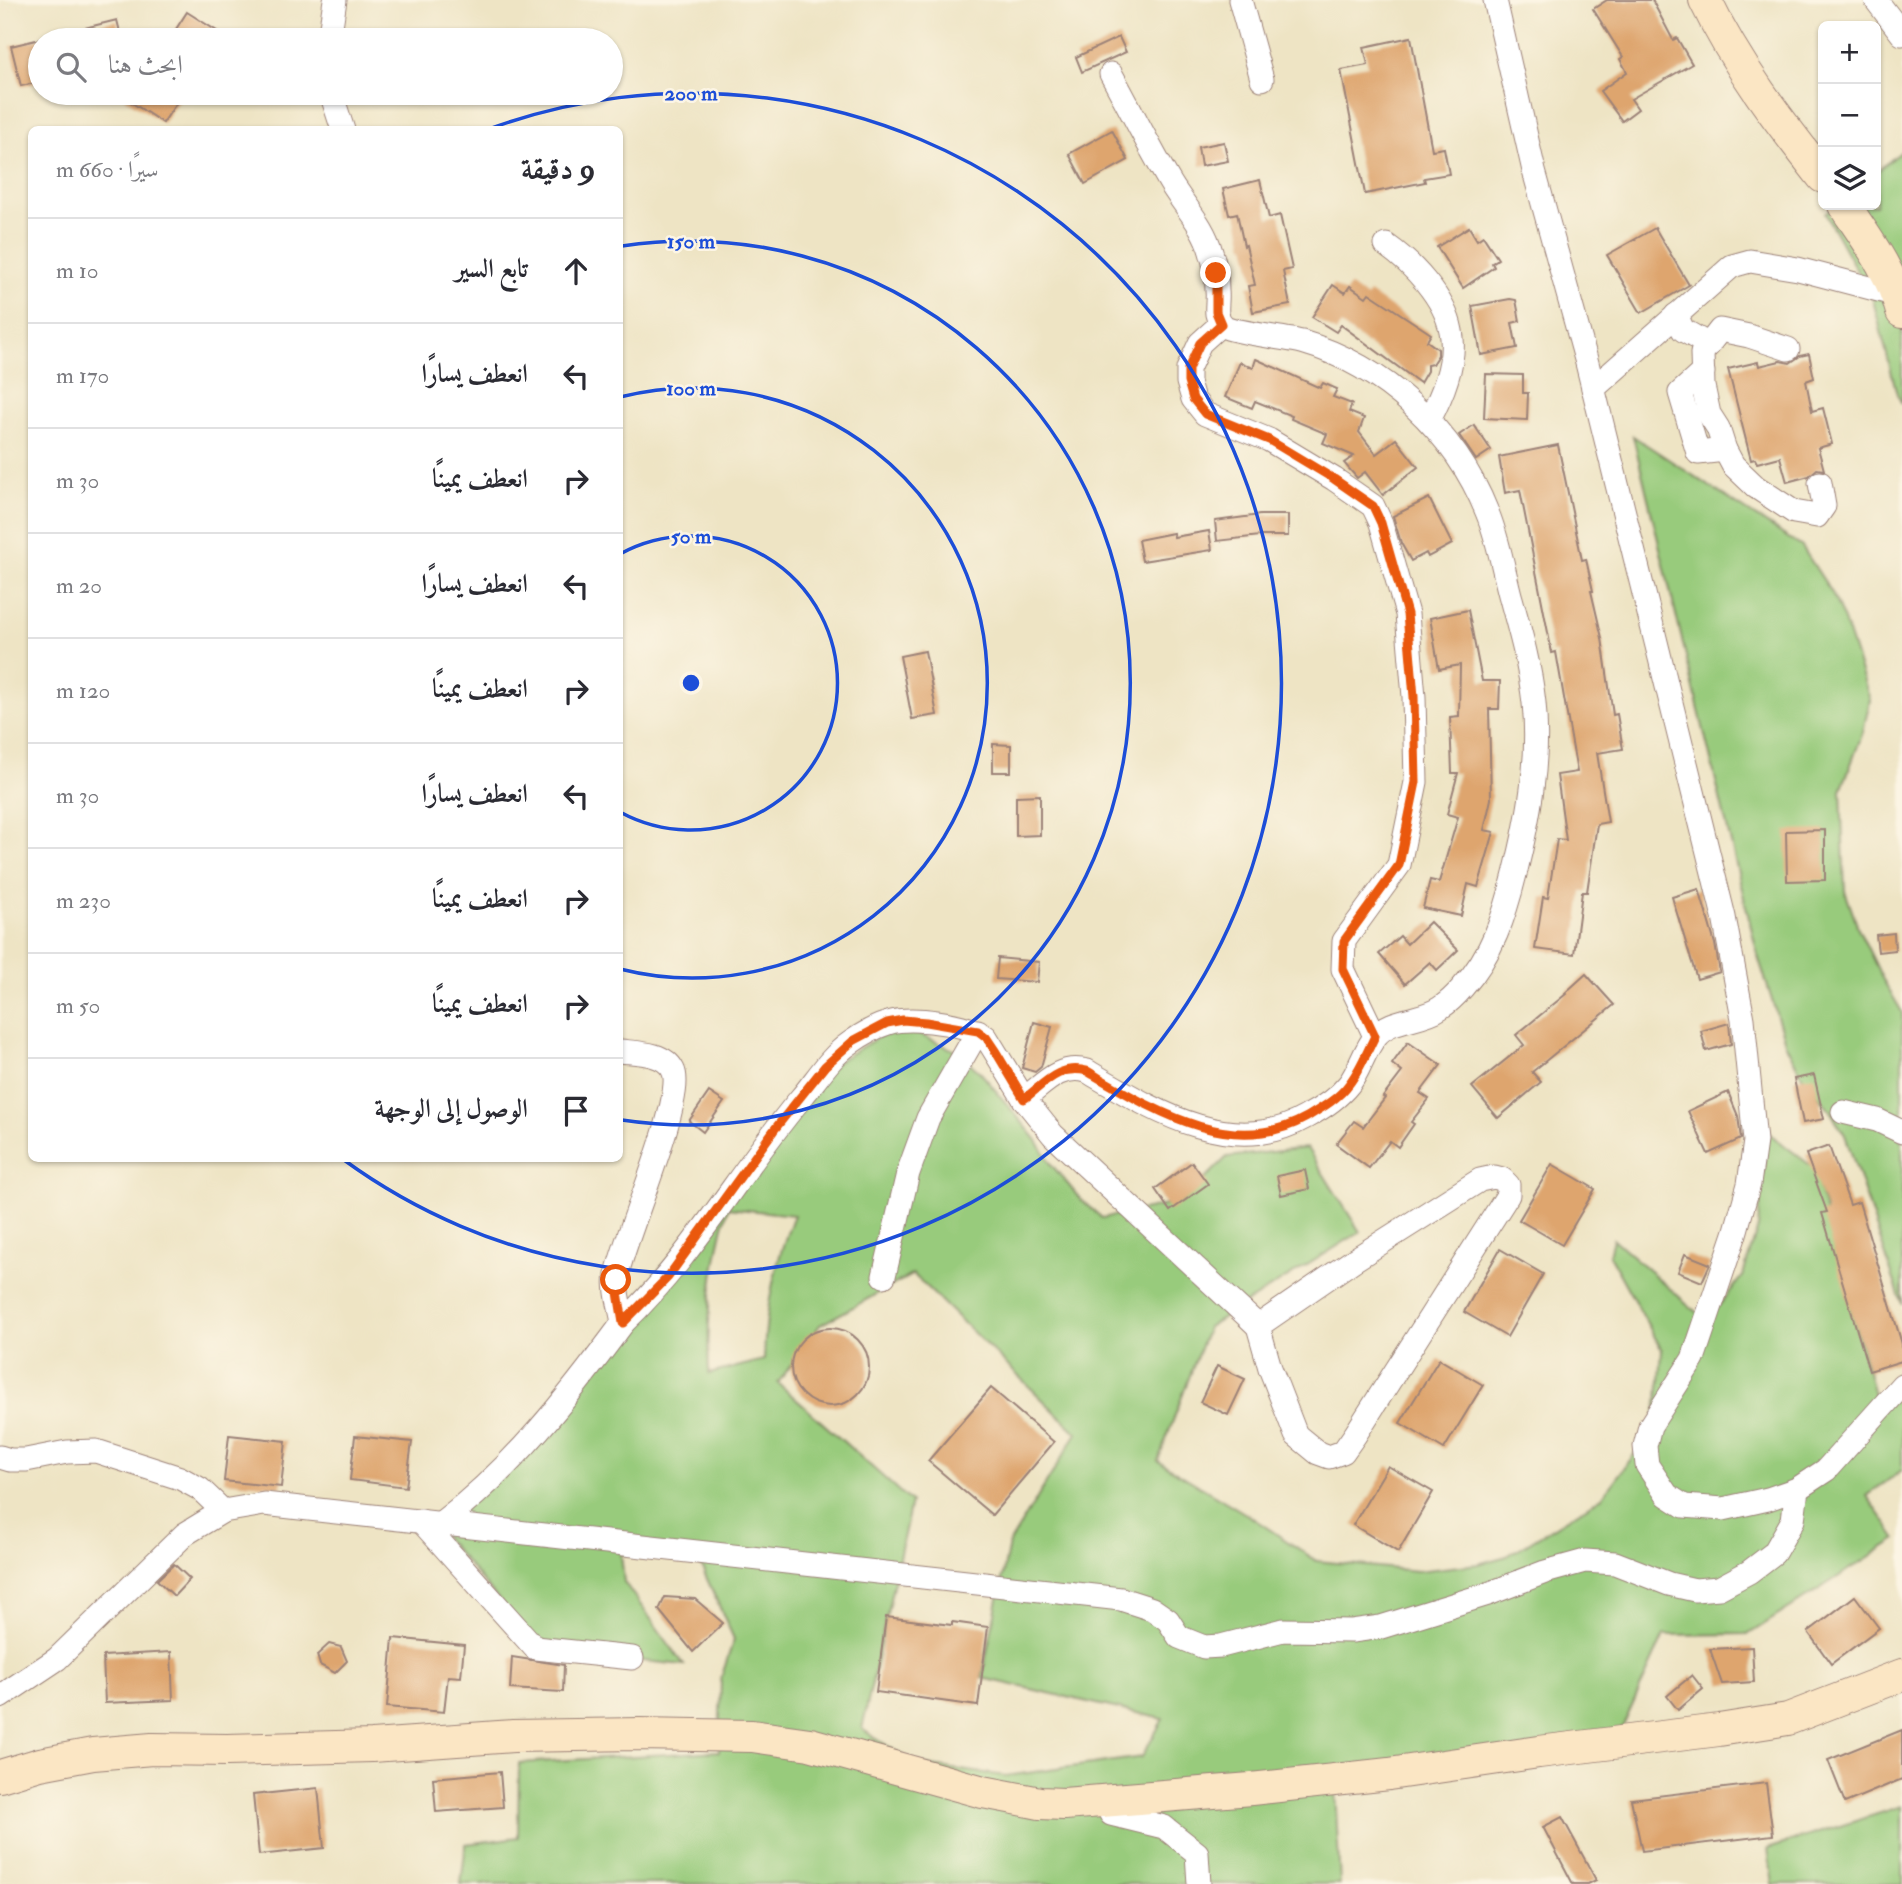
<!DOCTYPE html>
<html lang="ar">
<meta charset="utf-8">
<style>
:root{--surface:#fff;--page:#f2f2f3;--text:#2b2b33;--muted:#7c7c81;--line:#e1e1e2}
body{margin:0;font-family:"IM FELL Double Pica",Amiri,serif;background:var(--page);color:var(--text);direction:rtl}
.controls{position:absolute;right:21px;top:21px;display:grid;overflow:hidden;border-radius:10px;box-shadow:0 2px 5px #0004}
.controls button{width:63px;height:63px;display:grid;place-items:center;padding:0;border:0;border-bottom:2px solid var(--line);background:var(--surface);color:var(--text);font:35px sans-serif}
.stop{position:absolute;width:21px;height:21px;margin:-16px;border:5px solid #ea580c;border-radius:50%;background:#fff}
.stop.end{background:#ea580c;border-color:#fff;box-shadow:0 2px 7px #0008}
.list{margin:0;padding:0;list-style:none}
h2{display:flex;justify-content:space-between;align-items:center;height:91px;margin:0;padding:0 28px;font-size:30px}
h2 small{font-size:23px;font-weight:400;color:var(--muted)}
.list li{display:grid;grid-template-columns:46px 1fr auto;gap:21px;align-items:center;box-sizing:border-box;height:105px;padding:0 28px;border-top:2px solid var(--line)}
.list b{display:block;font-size:26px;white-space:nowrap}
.list em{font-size:23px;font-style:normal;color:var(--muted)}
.icon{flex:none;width:38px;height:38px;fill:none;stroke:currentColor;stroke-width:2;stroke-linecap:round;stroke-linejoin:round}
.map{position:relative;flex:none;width:1902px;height:1884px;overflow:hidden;direction:ltr}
.search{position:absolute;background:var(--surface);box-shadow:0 2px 5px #0004;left:28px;top:28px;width:595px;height:77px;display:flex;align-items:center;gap:18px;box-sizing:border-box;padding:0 24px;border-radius:38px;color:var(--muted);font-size:26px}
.panel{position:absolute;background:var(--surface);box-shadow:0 2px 5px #0004;left:28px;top:126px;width:595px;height:1036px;border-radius:10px;direction:rtl}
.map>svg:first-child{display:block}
.green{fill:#98cb7c;stroke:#717554;stroke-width:2;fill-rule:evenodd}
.building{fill:#dea56e}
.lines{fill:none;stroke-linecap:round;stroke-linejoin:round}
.street-casing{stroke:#9c8278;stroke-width:25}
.secondary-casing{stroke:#9c8278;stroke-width:34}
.street{stroke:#fff;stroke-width:23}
.secondary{stroke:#fbe6c4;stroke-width:32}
.route{stroke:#ea580c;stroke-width:9}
.ring{fill:none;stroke:#1d4ed8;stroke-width:3.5}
.centre{fill:#1d4ed8;stroke:#fcf5e5;stroke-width:3.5}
.ring-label{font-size:21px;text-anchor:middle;font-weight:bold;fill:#1d4ed8;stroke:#fcf5e5;stroke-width:5;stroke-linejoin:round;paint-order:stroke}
</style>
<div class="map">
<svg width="1902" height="1884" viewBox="0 0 1902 1884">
<rect width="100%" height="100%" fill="#fcf5e5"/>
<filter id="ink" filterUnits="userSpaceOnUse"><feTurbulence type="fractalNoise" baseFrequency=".0143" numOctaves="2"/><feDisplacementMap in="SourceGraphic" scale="14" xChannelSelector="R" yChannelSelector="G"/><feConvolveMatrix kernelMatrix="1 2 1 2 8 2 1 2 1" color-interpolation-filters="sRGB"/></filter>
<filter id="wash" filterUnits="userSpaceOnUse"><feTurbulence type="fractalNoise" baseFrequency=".00686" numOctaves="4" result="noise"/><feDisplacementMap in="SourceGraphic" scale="28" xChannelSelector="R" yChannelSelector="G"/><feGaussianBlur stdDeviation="1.57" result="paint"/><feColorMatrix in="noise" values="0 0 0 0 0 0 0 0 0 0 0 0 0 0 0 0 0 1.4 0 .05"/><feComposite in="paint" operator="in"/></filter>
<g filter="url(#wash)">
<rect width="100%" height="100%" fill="#eee4c4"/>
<!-- green -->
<g class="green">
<path d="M 1902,151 L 1902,404 L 1897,394 L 1873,300 L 1825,213 L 1835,205 L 1876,205 L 1876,172 Z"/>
<path d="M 1633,436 L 1802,547 L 1832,593 L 1844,620 L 1870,700 L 1863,732 L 1841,791 L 1845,891 L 1858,928 L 1882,978 L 1902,1012 L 1902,1304 L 1845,1135 L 1825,1103 L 1802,1076 L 1786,1045 L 1758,956 Z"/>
<path d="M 899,1025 L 956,1051 L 981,1073 L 1036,1139 L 1051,1164 L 1081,1200 L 1102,1218 L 1182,1202 L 1227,1157 L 1307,1148 L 1360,1232 L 1208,1327 L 1158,1461 L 1251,1517 L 1317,1561 L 1417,1571 L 1478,1564 L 1507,1556 L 1602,1497 L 1653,1430 L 1660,1381 L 1662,1350 L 1609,1255 L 1613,1239 L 1707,1321 L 1743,1275 L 1758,1227 L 1767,1132 L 1814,1168 L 1875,1398 L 1902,1377 L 1902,1470 L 1867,1496 L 1897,1539 L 1749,1634 L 1664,1635 L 1619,1735 L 1335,1789 L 1340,1884 L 461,1884 L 466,1844 L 518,1837 L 519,1763 L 719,1751 L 721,1678 L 734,1639 L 699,1561 L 621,1554 L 624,1582 L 684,1665 L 543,1651 L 431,1522 L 506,1458 L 820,1072 ZM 728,1208 L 794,1215 C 775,1262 765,1309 764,1360 L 709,1374 C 706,1316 712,1263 728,1208 ZM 913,1274 L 1077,1433 L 1009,1544 L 982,1678 L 1163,1719 L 1142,1757 L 1006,1776 L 915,1764 L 862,1729 L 911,1502 L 778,1383 L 820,1325 Z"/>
<path d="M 1902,1806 L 1902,1884 L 1773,1884 L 1768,1849 Z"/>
</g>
<g id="blocks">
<!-- building -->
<g class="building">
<path d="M 1607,0 L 1652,0 L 1673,40 L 1677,38 L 1692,64 L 1631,99 L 1638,109 L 1622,121 L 1600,91 L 1627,72 L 1620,59 L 1623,57 L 1593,9 Z"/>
<path d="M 187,12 L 231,40 L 169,40 Z"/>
<path d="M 117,20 L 122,40 L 60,40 L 60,34 Z"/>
<path d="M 1119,37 L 1126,52 L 1082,72 L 1076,57 Z"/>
<path d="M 1411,37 L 1432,150 L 1444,148 L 1449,174 L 1424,178 L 1425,182 L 1365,194 L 1341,70 L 1368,65 L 1364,47 Z"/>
<path d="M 40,39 L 40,82 L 21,86 L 11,46 Z"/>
<path d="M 117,93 L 183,93 L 163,123 Z"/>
<path d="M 1112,130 L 1128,160 L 1085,184 L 1069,154 Z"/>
<path d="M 1224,142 L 1228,161 L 1201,166 L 1198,147 Z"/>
<path d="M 1260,180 L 1269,218 L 1280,215 L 1292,269 L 1283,271 L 1290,305 L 1253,312 L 1248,286 L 1255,285 L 1246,245 L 1244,246 L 1237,213 L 1229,215 L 1223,189 Z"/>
<path d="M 1469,227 L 1477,240 L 1483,236 L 1498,259 L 1492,263 L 1494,267 L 1463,288 L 1437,247 Z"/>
<path d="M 1655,228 L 1689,285 L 1641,313 L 1607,255 Z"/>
<path d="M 1333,285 L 1345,293 L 1350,286 L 1366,297 L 1369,293 L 1431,334 L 1427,341 L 1438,349 L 1438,355 L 1432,364 L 1427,365 L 1427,371 L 1420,383 L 1341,325 L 1336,332 L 1312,317 Z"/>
<path d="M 1510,299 L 1516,300 L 1520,321 L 1512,323 L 1517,348 L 1481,355 L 1472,306 Z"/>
<path d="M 1809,354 L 1814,378 L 1806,381 L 1812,411 L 1823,408 L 1832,444 L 1818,448 L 1824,470 L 1817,469 L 1809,476 L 1787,482 L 1780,457 L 1757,463 L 1755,459 L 1751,460 L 1728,369 L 1758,362 L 1759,366 L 1780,361 L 1790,363 L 1800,356 Z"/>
<path d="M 1256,359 L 1320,388 L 1323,383 L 1337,389 L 1333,397 L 1352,404 L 1349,412 L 1364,418 L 1359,432 L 1376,454 L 1396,439 L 1418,467 L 1383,495 L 1365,472 L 1357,478 L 1344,463 L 1354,456 L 1323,443 L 1327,434 L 1291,419 L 1292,416 L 1255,401 L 1252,408 L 1225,397 L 1240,362 L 1253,368 Z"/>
<path d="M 1486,374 L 1523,375 L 1523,393 L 1528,393 L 1527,420 L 1484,418 Z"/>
<path d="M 1474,425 L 1491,450 L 1476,460 L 1459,435 Z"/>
<path d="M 1558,445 L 1582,560 L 1586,559 L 1593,591 L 1591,591 L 1602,638 L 1613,715 L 1617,714 L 1623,749 L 1597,753 L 1608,822 L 1597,824 L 1587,892 L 1582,892 L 1574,954 L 1535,949 L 1543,897 L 1548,898 L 1557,839 L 1566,840 L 1557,775 L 1577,772 L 1556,652 L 1552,653 L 1520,490 L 1505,493 L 1499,457 Z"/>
<path d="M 1429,498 L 1452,544 L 1428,557 L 1426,553 L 1411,561 L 1401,543 L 1393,516 Z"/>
<path d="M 1260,515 L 1288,515 L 1288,536 L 1260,536 L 1217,541 L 1215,521 Z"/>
<path d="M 1209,531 L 1212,550 L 1142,561 L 1138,540 L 1173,533 L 1174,537 Z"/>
<path d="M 1468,610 L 1482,681 L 1500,681 L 1499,709 L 1489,709 L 1491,799 L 1484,830 L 1494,832 L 1478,887 L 1468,884 L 1461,916 L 1423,908 L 1430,880 L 1439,882 L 1458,817 L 1447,814 L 1458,773 L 1452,773 L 1450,717 L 1459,716 L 1460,665 L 1439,669 L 1430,618 Z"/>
<path d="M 925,651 L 937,715 L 912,719 L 900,656 Z"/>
<path d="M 993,744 L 1011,745 L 1011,772 L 993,772 Z"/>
<path d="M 1040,795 L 1040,835 L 1016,836 L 1016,796 Z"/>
<path d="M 1825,830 L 1825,880 L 1787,881 L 1786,831 Z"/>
<path d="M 1699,889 L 1715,944 L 1720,972 L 1697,979 L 1672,897 Z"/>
<path d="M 1430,922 L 1458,950 L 1437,970 L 1430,962 L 1405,984 L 1379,954 L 1400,936 L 1407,944 Z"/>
<path d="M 1894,933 L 1895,950 L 1878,952 L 1876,935 Z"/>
<path d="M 998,958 L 1039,962 L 1037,982 L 996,979 Z"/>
<path d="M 1586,974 L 1614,1005 L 1532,1072 L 1541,1082 L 1498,1118 L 1472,1087 L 1524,1045 L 1516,1035 L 1566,994 L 1565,993 Z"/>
<path d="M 1034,1022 L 1052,1027 L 1041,1067 L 1035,1072 L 1022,1068 Z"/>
<path d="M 1729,1023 L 1731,1044 L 1706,1051 L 1701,1031 Z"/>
<path d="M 1408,1042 L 1441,1065 L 1420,1093 L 1429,1099 L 1411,1122 L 1414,1124 L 1398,1147 L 1390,1141 L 1369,1168 L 1336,1144 L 1354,1121 L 1363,1127 L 1385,1098 L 1383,1097 L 1402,1072 L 1392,1064 Z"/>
<path d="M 1814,1075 L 1824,1119 L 1803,1123 L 1794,1079 Z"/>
<path d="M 709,1092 L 724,1102 L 703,1132 L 689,1121 Z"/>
<path d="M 1728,1092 L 1738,1116 L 1741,1139 L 1708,1154 L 1688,1111 Z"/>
<path d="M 1829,1146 L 1850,1205 L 1859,1202 L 1902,1344 L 1902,1361 L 1869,1371 L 1822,1213 L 1827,1212 L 1806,1154 Z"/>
<path d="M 1192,1162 L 1208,1184 L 1170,1211 L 1155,1189 Z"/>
<path d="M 1552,1164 L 1595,1189 L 1562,1245 L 1519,1220 Z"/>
<path d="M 1305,1170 L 1309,1189 L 1281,1195 L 1277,1176 Z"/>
<path d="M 1500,1249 L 1543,1274 L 1507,1337 L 1464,1312 Z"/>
<path d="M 1685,1254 L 1710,1264 L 1702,1282 L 1678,1272 Z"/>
<circle cx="830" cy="1367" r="39"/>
<path d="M 1439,1359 L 1483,1385 L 1444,1449 L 1400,1423 Z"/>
<path d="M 1217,1366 L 1245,1379 L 1228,1415 L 1200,1402 Z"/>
<path d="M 991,1388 L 1054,1442 L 992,1515 L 928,1461 Z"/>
<path d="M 229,1435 L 286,1441 L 281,1487 L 224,1481 Z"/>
<path d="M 355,1436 L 412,1442 L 406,1487 L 350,1480 Z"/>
<path d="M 1388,1466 L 1433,1492 L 1398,1552 L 1353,1525 Z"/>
<path d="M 174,1564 L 190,1579 L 174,1596 L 157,1580 Z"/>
<path d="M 1855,1596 L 1879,1628 L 1831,1664 L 1808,1632 Z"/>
<path d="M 665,1597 L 695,1599 L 723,1623 L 693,1652 L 659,1610 Z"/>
<path d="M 886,1617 L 952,1625 L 952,1622 L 988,1627 L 978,1706 L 876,1692 Z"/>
<path d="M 393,1638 L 464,1645 L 461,1677 L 448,1676 L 444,1712 L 387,1707 Z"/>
<path d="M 329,1644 L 341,1647 L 347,1661 L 335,1673 L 320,1665 L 317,1655 Z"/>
<path d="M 1752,1647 L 1754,1682 L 1722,1684 L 1710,1649 Z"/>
<path d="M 171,1652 L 173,1700 L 105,1703 L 103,1656 Z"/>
<path d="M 512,1657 L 564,1665 L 563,1692 L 510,1689 Z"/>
<path d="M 1692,1675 L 1703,1689 L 1678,1710 L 1667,1696 Z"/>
<path d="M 1902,1730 L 1902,1779 L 1845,1803 L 1828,1760 Z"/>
<path d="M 500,1772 L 503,1807 L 436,1812 L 433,1778 Z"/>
<path d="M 1766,1783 L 1773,1835 L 1642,1851 L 1631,1799 Z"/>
<path d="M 318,1788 L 324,1848 L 259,1855 L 253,1795 Z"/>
<path d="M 1562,1817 L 1596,1880 L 1588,1884 L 1573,1884 L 1543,1827 Z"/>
</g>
</g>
</g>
<g filter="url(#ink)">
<use href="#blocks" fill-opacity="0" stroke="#9c8278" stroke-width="2"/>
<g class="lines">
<!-- street casing -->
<g class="street-casing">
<g id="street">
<path d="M 1240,0 L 1262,79"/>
<path d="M 1495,0 L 1534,171 L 1587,363 L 1724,917 L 1743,1019 L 1755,1141 L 1749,1184 L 1735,1234 L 1693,1359 L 1650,1426 L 1645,1446 L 1647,1465 L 1667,1495 L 1684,1506 L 1723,1509 L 1768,1499 L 1797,1489 L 1826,1470 L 1902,1385"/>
<path d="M 1876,0 L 1902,34"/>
<path d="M 329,40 L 335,0"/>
<path d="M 331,93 L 343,130"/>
<path d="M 1386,245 C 1413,264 1445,298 1451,331 C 1457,361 1443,394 1429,420"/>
<path d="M 1676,315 L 1683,330 L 1709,345"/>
<path d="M 1221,324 L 1200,343 L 1188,369 L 1188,382 L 1193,399 L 1205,414 L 1269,440 L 1334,479 L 1373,506 L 1381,523 L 1407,614 L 1414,697 L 1416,782 L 1399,865 L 1344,941 L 1343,969 L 1375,1036"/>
<path d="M 1788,349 L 1749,336 L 1720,330 L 1702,353 L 1703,386 L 1709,414 L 1718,428 L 1725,450 L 1733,465 L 1756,487 L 1794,512 L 1817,516 L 1824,506 L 1820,483"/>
<path d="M 1703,372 L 1680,393 L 1698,453 L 1725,450"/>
<path d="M 1593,389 L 1732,266 L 1750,261 L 1798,269 L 1897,295"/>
<path d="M 1024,1099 C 1045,1083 1059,1064 1087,1071 C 1152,1109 1231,1160 1306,1117 C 1321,1109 1338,1098 1349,1084 C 1360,1070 1364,1050 1376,1036 C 1390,1018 1421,1021 1440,1008 C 1448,1003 1457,994 1463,987 C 1492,955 1505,915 1515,874 C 1529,818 1540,760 1534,703 C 1530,666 1520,631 1510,595 C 1503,568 1498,538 1487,512 C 1455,432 1385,366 1302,342 C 1286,338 1234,332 1225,327 C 1221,324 1218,319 1217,314 C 1216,307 1218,298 1217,291 C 1217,278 1215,264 1211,252 C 1204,226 1185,207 1171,184 C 1150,149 1131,110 1111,74"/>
<path d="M 1843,1112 L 1877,1120 L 1902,1132"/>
<path d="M 1494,1177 L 1502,1179 L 1508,1185 L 1508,1195 L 1355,1435 L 1343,1452 L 1329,1457 L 1318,1453 L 1296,1435 L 1270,1368 L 1258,1326 L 1354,1260 L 1480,1180 Z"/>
<path d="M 884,1276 L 908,1173 L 928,1118 L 978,1031"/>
<path d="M 623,1323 C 693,1256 739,1172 801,1098 C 817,1079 830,1057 850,1043 C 861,1035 875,1027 888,1023 C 911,1016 966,1023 986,1037 L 1024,1099 L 1053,1135 L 1258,1326"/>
<path d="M 0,1457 L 10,1460 L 26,1460 L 67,1452 L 96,1451 L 180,1478 L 200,1489 L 223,1511"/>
<path d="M 421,1521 L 535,1648 L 632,1658"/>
<path d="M 441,1523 C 513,1468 569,1396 623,1323 C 621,1309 614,1290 617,1275 C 624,1237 687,1096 673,1070 C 664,1052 636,1053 620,1051"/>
<path d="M 0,1697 L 57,1659 L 185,1534 L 223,1511 L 264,1504 L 1121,1599 L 1152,1609 L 1168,1620 L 1179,1637 L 1204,1647 L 1221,1646 L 1283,1630 L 1352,1631 L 1381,1627 L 1488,1594 L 1545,1572 L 1585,1561 L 1615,1563 L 1669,1584 L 1695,1590 L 1719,1588 L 1749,1572 L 1774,1553 L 1793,1520 L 1797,1489"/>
<path d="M 1105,1801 L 1111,1814 L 1164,1827 L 1197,1853 L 1199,1884"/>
</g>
</g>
<!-- secondary casing -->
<g class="secondary-casing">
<g id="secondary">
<path d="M 1705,0 C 1736,65 1779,121 1823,177"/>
<path d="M 1844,205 C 1866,238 1892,272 1902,312"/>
<path d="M 0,1776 L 40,1764 L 93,1754 L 152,1749 L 227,1750 L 372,1746 L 513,1736 L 639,1734 L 752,1736 L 810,1744 L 983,1792 L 1040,1803 L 1064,1804 L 1251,1789 L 1389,1774 L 1539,1752 L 1719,1730 L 1788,1719 L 1902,1675"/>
</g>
</g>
<!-- street -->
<use href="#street" class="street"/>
<!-- secondary -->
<use href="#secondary" class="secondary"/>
</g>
</g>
<g class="lines" filter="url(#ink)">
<!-- route -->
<path class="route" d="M 616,1280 L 623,1323 L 668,1277 L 774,1130 L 825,1066 L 853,1041 L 887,1023 L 903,1020 L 926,1022 L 978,1031 L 986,1037 L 996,1052 L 1024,1099 C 1045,1083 1059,1064 1087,1071 C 1153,1109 1231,1160 1307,1117 C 1322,1108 1339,1098 1349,1084 C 1360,1070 1367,1052 1375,1036 L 1343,969 L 1344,941 L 1399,865 L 1416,782 L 1414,697 L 1407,614 L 1381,523 L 1373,506 L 1334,479 L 1269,440 L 1205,414 L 1193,399 L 1188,382 L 1188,369 L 1200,343 L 1221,324 L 1216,312 L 1216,273"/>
</g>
<!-- distance rings -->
<g class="ring">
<path d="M620 554A147 147 0 1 1 620 812"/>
<path d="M620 397A295 295 0 1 1 620 969"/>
<path d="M622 246A442 442 0 1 1 622 1120"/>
<path d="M489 129A590 590 0 1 1 344 1160"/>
</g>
<circle cx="691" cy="683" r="10" class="centre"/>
<g class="ring-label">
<text x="691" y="100">200 m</text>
<text x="691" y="248">150 m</text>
<text x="691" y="395">100 m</text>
<text x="691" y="543">50 m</text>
</g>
</svg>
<div class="controls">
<button>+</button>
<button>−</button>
<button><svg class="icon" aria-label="layers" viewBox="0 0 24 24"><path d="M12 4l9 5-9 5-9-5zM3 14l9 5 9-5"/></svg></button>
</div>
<div class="stop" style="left:616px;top:1280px"></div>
<div class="stop end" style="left:1216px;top:273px"></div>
<div class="search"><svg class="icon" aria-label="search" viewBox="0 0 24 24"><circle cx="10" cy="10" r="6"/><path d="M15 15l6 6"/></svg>ابحث هنا</div>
<section class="panel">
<h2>9 دقيقة<small>سيرًا · 660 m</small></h2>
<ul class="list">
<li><svg class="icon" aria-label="ahead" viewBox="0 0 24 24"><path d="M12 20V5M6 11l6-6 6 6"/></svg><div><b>تابع السير</b></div><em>10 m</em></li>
<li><svg class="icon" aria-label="left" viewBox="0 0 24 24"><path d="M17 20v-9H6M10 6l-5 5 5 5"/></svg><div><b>انعطف يسارًا</b></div><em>170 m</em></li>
<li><svg class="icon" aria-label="right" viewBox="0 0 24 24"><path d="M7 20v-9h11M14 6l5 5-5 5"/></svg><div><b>انعطف يمينًا</b></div><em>30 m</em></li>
<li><svg class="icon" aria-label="left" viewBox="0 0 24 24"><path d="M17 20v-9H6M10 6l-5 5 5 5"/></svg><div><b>انعطف يسارًا</b></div><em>20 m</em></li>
<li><svg class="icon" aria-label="right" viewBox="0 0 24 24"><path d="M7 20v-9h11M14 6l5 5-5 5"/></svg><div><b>انعطف يمينًا</b></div><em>120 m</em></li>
<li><svg class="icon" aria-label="left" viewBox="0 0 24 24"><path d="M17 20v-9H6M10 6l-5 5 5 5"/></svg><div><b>انعطف يسارًا</b></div><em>30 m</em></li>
<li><svg class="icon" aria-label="right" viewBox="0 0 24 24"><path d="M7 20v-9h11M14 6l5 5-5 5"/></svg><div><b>انعطف يمينًا</b></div><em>230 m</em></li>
<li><svg class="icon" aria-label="right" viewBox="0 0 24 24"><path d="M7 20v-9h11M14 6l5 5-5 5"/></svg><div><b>انعطف يمينًا</b></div><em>50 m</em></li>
<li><svg class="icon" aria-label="arrive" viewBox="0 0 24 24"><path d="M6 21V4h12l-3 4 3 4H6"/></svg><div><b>الوصول إلى الوجهة</b></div></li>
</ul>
</section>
</div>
